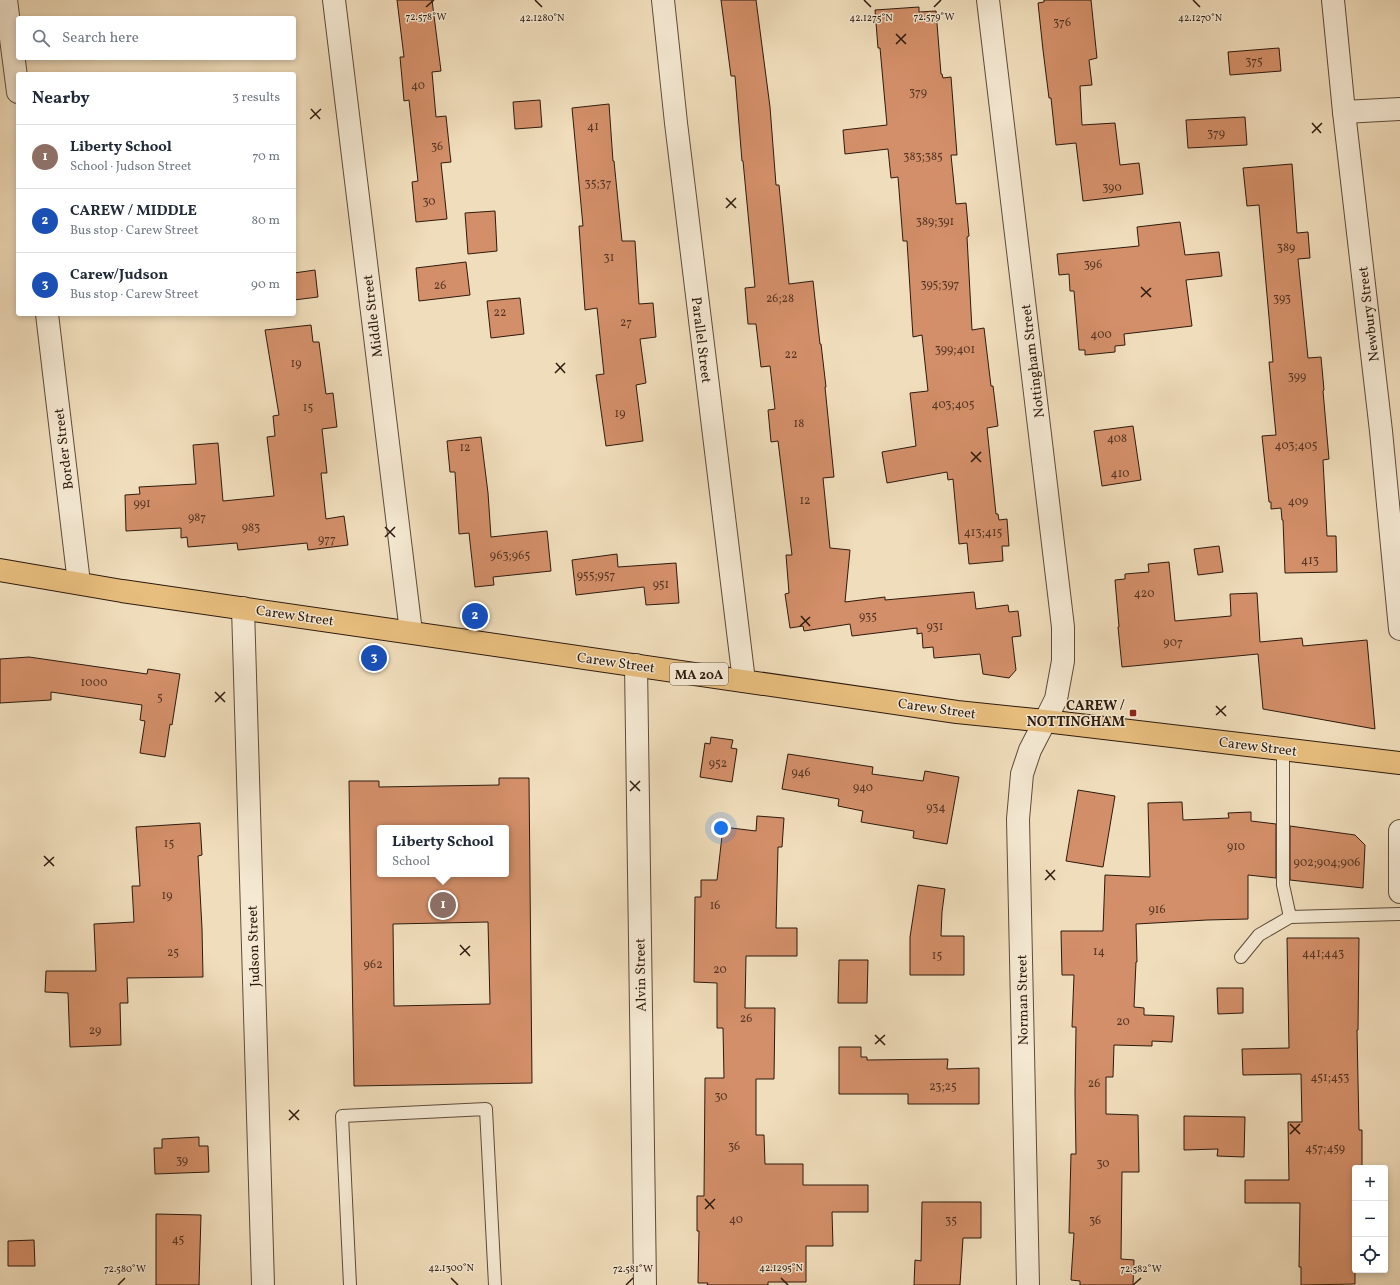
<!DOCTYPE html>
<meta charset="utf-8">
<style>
:root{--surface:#fff;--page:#f2f2f3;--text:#1f2937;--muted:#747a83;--line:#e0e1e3;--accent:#b45309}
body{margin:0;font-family:Vollkorn,serif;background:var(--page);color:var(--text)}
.controls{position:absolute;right:12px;bottom:12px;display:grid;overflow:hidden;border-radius:4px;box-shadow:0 2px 6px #0003}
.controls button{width:36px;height:36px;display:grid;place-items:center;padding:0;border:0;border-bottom:1px solid var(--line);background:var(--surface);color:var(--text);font:20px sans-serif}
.you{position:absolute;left:721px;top:828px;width:14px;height:14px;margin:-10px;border:3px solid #fff;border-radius:50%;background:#1a73e8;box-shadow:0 0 0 6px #1a73e833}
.badge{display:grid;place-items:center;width:26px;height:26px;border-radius:50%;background:var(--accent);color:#fff;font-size:13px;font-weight:700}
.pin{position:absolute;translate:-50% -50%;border:2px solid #fff;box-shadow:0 1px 4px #0006}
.popup{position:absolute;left:377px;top:825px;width:132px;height:52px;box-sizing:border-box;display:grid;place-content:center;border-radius:4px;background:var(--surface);filter:drop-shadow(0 1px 3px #0005);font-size:13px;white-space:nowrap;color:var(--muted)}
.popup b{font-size:15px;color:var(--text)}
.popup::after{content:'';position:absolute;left:50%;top:100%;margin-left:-8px;border:8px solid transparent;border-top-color:var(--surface)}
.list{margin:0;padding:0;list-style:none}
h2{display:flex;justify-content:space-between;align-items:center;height:52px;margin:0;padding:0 16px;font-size:17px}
h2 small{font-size:13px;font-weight:400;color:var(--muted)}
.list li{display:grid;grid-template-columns:26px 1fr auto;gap:12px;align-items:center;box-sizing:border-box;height:64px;padding:0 16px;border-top:1px solid var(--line)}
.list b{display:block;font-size:15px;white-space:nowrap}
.list p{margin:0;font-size:13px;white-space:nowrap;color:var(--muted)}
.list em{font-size:13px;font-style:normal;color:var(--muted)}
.icon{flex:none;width:22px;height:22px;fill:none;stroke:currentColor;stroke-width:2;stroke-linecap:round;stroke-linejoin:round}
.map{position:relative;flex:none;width:1400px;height:1285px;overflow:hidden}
.search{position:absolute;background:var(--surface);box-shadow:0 2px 6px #0003;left:16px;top:16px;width:280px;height:44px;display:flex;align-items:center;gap:10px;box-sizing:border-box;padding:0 14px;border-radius:4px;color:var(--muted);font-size:15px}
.panel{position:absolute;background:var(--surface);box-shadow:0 2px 6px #0003;left:16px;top:72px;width:280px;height:244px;border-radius:4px}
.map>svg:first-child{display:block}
.building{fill:#d38f69;stroke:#2d1a0e;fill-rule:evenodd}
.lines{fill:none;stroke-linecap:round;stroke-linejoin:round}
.service-casing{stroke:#5e4b39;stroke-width:14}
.minor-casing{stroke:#5e4b39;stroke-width:24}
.tertiary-casing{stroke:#5e4b39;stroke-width:24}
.primary-casing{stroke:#2d1a0e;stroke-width:24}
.service{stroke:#f5e9d3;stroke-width:12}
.minor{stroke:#f5e9d3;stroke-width:22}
.tertiary{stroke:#f5e9d3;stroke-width:22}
.primary{stroke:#e8be7e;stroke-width:22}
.ticks{fill:none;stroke:#2d1a0e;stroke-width:1.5}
.poi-dot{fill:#8f2418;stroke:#f5e9d3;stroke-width:1.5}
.labels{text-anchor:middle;stroke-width:3;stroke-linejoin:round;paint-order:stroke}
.number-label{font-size:12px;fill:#563725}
.shield{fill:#f5e9d3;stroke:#695849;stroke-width:1}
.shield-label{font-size:13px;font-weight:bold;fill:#2d1a0e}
.street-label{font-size:14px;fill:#2d1a0e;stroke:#f5e9d3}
.poi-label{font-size:14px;font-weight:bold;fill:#2d1a0e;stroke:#f5e9d3;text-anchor:end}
.ticks-label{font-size:10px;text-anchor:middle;fill:#2d1a0e;stroke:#f5e9d3;stroke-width:3;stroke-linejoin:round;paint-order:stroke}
</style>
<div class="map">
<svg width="1400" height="1285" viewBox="0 0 1400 1285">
<rect width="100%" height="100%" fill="#f0ddbb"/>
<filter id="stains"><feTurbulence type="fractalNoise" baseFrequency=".005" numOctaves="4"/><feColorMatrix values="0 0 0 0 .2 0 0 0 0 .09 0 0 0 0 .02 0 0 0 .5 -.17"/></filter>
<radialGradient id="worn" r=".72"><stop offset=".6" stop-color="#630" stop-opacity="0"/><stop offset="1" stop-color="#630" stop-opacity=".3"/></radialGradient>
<!-- building -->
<g class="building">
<path d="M 397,0 L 432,0 L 441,71 L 432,72 L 436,117 L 446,116 L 450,154 L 451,162 L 441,163 L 447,219 L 416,222 L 412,182 L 418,181 L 409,100 L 404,101 L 400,57 L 404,57 Z"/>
<path d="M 721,0 L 756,0 L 770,107 L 776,185 L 779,185 L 789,284 L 813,281 L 820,344 L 821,344 L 826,387 L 825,387 L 834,477 L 823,478 L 830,548 L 850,550 L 845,602 L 885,597 L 885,600 L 974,592 L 976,609 L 1008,605 L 1009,612 L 1018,611 L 1021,636 L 1012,637 L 1016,670 L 1009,678 L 983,674 L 980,654 L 934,658 L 933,647 L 923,648 L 922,633 L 917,634 L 917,628 L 852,636 L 850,624 L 804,631 L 803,626 L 790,628 L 785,594 L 789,593 L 786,555 L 792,555 L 778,441 L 771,442 L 768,410 L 775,409 L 770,366 L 761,367 L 756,324 L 748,324 L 745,288 L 755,287 L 743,161 L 742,161 L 735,76 L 731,76 Z"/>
<path d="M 1044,0 L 1091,0 L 1097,58 L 1089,60 L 1092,85 L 1080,86 L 1082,125 L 1115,123 L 1120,165 L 1139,163 L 1143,194 L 1083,201 L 1076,143 L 1056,145 L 1051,98 L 1049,98 L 1043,50 L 1038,3 L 1044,2 Z"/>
<path d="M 919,7 L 919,12 L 936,11 L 941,74 L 942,74 L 943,78 L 951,77 L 957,155 L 951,155 L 956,204 L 966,203 L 969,236 L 967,237 L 972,330 L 984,328 L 991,386 L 993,386 L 998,426 L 987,428 L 996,514 L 998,514 L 999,520 L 1007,519 L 1009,546 L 1002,546 L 1003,561 L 969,564 L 967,543 L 959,544 L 953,479 L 948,480 L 947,472 L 887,483 L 882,452 L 916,446 L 910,393 L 928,391 L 922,335 L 913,337 L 907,241 L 903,241 L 898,177 L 891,178 L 888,149 L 845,154 L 843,130 L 887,125 L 880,48 L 878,48 L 875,10 Z"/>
<path d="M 1279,48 L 1281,71 L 1230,75 L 1228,52 Z"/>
<path d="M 540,100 L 542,127 L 515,129 L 513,102 Z"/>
<path d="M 609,104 L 613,161 L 614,161 L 622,241 L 635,241 L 639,304 L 653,303 L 656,337 L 640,339 L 646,383 L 636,385 L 643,441 L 606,446 L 596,375 L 604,374 L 597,308 L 585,310 L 579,226 L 583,226 L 572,108 Z"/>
<path d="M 1245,117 L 1247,145 L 1188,148 L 1186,120 Z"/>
<path d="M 1292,164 L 1297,233 L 1308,232 L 1310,258 L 1298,259 L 1308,358 L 1321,357 L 1324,390 L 1323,391 L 1329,459 L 1323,460 L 1327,536 L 1336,536 L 1337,572 L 1285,573 L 1283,520 L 1282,520 L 1281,508 L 1271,509 L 1271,502 L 1269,502 L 1262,436 L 1276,435 L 1269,362 L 1273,362 L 1259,205 L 1247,206 L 1243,168 Z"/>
<path d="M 495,211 L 497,251 L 468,254 L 465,213 Z"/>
<path d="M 1180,222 L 1185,255 L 1219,252 L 1222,276 L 1186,280 L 1192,326 L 1124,334 L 1125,345 L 1115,346 L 1115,352 L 1085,355 L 1085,350 L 1079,350 L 1074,291 L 1070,291 L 1069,274 L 1059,275 L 1057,254 L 1139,246 L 1137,227 Z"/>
<path d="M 466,262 L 470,295 L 419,301 L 416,268 Z"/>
<path d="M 315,270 L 318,297 L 294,300 L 294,273 Z"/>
<path d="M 520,298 L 524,334 L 491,338 L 487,301 Z"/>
<path d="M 311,325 L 313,342 L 319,342 L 326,394 L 333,393 L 337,427 L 322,429 L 327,473 L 321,473 L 326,519 L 344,516 L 348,545 L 308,550 L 307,543 L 238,550 L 237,543 L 188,547 L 187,537 L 181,538 L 181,528 L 126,531 L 125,495 L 140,494 L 139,487 L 196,484 L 193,445 L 218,443 L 223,501 L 274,496 L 267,437 L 275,436 L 273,416 L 279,415 L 265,330 Z"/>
<path d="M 1133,426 L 1141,480 L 1102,486 L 1094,431 Z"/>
<path d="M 481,437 L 488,493 L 491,537 L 547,531 L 551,571 L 493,577 L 494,585 L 475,587 L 469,533 L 459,534 L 455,472 L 450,472 L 447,441 Z"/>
<path d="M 1219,546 L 1223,572 L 1198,575 L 1194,549 Z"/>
<path d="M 617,554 L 618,567 L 676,563 L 679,603 L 646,605 L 644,587 L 576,595 L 572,560 Z"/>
<path d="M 1169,562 L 1175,621 L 1231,616 L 1230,594 L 1257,593 L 1260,642 L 1302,638 L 1303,646 L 1367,640 L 1375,729 L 1263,709 L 1258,654 L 1122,667 L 1118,627 L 1119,627 L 1115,580 L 1125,579 L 1125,574 L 1149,572 L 1148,564 Z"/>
<path d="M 29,657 L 147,674 L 148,669 L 180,674 L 172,725 L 170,724 L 165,757 L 140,753 L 145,721 L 140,720 L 142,705 L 51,692 L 51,700 L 0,703 L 0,659 Z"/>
<path d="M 711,737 L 733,740 L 731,748 L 737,749 L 732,782 L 700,777 L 705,743 L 710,744 Z"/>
<path d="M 788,754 L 873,767 L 872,774 L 923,781 L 925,771 L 959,777 L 947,844 L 913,838 L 914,831 L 861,822 L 863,811 L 838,806 L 839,799 L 782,789 Z"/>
<path d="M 499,778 L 529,778 L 532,1083 L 354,1086 L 349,781 L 379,781 L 379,787 L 499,785 ZM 380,828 L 506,828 L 506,874 L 380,874 ZM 488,922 L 490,1004 L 394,1006 L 393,924 Z"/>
<path d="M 1078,790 L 1115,796 L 1103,867 L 1066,861 Z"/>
<path d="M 1182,802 L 1183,820 L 1229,818 L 1228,813 L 1251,812 L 1251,821 L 1276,824 L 1276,878 L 1248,875 L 1248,919 L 1207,920 L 1136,924 L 1137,962 L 1136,962 L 1134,1007 L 1144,1008 L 1144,1015 L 1174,1016 L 1172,1042 L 1152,1041 L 1152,1046 L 1114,1045 L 1113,1077 L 1106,1077 L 1106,1114 L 1138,1115 L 1139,1172 L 1122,1172 L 1121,1259 L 1134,1260 L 1133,1285 L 1080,1285 L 1080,1281 L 1071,1280 L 1074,1233 L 1069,1233 L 1071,1154 L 1076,1154 L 1075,1093 L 1076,1027 L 1072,1027 L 1074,975 L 1062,975 L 1061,931 L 1103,931 L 1105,875 L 1150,877 L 1148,803 Z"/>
<path d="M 757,816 L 784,818 L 782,847 L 778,847 L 776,928 L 797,928 L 797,956 L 746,956 L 745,1008 L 775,1008 L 774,1079 L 756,1079 L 756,1135 L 764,1135 L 765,1164 L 803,1164 L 803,1185 L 868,1185 L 868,1212 L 832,1212 L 833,1246 L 806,1246 L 806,1282 L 768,1282 L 768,1285 L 707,1285 L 708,1283 L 698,1283 L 699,1231 L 697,1231 L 697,1196 L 704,1196 L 705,1078 L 724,1078 L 723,1028 L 717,1028 L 717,983 L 694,982 L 695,897 L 701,897 L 701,880 L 717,880 L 723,827 L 756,831 Z"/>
<path d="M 200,823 L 202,855 L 198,856 L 202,928 L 203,977 L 127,978 L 128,1003 L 120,1003 L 121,1045 L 70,1047 L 68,993 L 45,992 L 46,971 L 96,971 L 94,924 L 134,922 L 132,886 L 140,886 L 136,827 Z"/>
<path d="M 1290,826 L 1355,835 L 1365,845 L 1363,888 L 1290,880 Z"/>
<path d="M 918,885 L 945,889 L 942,912 L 941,936 L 964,936 L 964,975 L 910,975 L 910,937 Z"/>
<path d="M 1287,938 L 1359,938 L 1358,1030 L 1357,1030 L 1359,1130 L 1362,1130 L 1362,1167 L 1355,1167 L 1355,1284 L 1301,1285 L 1301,1267 L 1299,1267 L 1300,1203 L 1245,1203 L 1245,1180 L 1289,1180 L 1288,1122 L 1302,1122 L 1301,1074 L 1243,1075 L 1242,1049 L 1289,1048 Z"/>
<path d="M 839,960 L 868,960 L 867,1003 L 838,1003 Z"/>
<path d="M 1217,988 L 1243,988 L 1243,1013 L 1218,1014 Z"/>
<path d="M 839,1047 L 861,1047 L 861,1057 L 867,1057 L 867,1060 L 948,1059 L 947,1069 L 979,1068 L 979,1104 L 908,1104 L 908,1094 L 839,1094 Z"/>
<path d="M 1184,1116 L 1245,1117 L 1244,1157 L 1217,1156 L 1218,1149 L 1184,1150 Z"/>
<path d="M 199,1137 L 199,1146 L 208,1146 L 209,1172 L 155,1174 L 154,1148 L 162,1148 L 162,1139 Z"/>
<path d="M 922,1202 L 981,1202 L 981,1238 L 963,1238 L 960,1285 L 914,1285 L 915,1260 L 921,1261 Z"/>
<path d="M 156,1214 L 201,1215 L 199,1285 L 156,1285 Z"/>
<path d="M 34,1240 L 35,1266 L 8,1266 L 8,1241 Z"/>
</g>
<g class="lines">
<!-- service casing -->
<g class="service-casing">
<g id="service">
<path d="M 1283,749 L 1283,885 L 1290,917 L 1400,914"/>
<path d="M 1241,957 L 1259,935 L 1290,917"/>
<path d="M 350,1285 L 342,1116 L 486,1109 L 495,1285"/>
</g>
</g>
<!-- minor casing -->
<g class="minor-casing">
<g id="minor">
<path d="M 6,0 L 18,92"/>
<path d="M 334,0 L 411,632"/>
<path d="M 663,0 L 676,123 L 744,681"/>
<path d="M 1333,0 L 1344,112 L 1381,431 L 1400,629"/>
<path d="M 1344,112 L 1400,109"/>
<path d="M 47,314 L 79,583"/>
<path d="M 243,608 L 263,1285"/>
<path d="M 636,665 L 645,1285"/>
<path d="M 1028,1285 L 1018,819 L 1022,774 L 1030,750 L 1045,721"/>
</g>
</g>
<!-- tertiary casing -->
<g class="tertiary-casing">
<g id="tertiary">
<path d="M 988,0 L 1063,627 L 1063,661 L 1056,699 L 1045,721"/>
<path d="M 1400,831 L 1400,892"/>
</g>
</g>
<!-- primary casing -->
<g class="primary-casing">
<path id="primary" d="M 0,570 L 122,591 L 957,712 L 1045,721 L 1400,763"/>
</g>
<!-- service -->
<use href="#service" class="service"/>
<!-- minor -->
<use href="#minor" class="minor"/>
<!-- tertiary -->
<use href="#tertiary" class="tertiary"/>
<!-- primary -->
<use href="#primary" class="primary"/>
</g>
<!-- ticks -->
<path class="ticks" d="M 535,0 L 542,7M 864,0 L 871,7M 1193,0 L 1200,7M 426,7 L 434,0M 934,7 L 941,0M 896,34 L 906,44M 896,44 L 906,34M 311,109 L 320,119M 310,119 L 321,109M 1312,123 L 1321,133M 1312,133 L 1322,123M 726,198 L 736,208M 726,208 L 736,198M 1141,287 L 1151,297M 1141,297 L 1151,288M 556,363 L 565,373M 555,373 L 565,363M 971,452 L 981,462M 971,462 L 981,452M 385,527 L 395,537M 385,537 L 395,527M 801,616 L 810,626M 800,626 L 810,617M 215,692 L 225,702M 215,702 L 225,692M 1216,706 L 1226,716M 1216,715 L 1226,706M 630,781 L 640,791M 630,791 L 640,781M 44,856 L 54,866M 44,866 L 54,857M 1046,870 L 1055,880M 1045,880 L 1055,870M 460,945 L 470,956M 460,955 L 470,946M 875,1035 L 885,1045M 875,1044 L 885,1035M 289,1110 L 299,1120M 289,1120 L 299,1110M 1290,1124 L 1300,1134M 1290,1134 L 1300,1124M 705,1199 L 714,1209M 705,1209 L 715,1199M 451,1278 L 458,1285M 781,1278 L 788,1285M 118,1285 L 125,1278M 626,1285 L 633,1278M 1133,1285 L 1141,1278"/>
<!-- markers -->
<rect class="poi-dot" x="1129" y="709" width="8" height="8" rx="2"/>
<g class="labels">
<!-- number labels -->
<g class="number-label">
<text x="1062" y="26">376</text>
<text x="1254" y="65">375</text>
<text x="418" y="89">40</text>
<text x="918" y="96">379</text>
<text x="593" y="130">41</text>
<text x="1216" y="137">379</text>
<text x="437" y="150">36</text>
<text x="923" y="160">383;385</text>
<text x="598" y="187">35;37</text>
<text x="1112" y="191">390</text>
<text x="429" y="205">30</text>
<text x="935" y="225">389;391</text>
<text x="1286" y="251">389</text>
<text x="609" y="261">31</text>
<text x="1093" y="268">396</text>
<text x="940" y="288">395;397</text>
<text x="440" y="289">26</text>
<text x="780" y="302">26;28</text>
<text x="1282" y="302">393</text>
<text x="500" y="316">22</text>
<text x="626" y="326">27</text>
<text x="1101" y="338">400</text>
<text x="955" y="353">399;401</text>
<text x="791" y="358">22</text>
<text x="296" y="367">19</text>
<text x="1297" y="380">399</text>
<text x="953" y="408">403;405</text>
<text x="308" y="411">15</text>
<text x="620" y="417">19</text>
<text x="799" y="427">18</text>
<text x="1117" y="442">408</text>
<text x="1296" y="449">403;405</text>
<text x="465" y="451">12</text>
<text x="1120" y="477">410</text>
<text x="805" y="504">12</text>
<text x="1298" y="505">409</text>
<text x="142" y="507">991</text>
<text x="197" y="521">987</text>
<text x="251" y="531">983</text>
<text x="983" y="536">413;415</text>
<text x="327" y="543">977</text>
<text x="510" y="559">963;965</text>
<text x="1310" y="564">413</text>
<text x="596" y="579">955;957</text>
<text x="661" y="588">951</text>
<text x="1144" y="597">420</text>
<text x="868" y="620">935</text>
<text x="935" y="630">931</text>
<text x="1173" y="646">907</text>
<text x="94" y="686">1000</text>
<text x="160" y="701">5</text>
<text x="718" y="767">952</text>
<text x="801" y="776">946</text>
<text x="863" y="791">940</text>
<text x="936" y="811">934</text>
<text x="169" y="847">15</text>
<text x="1236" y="850">910</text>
<text x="1327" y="866">902;904;906</text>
<text x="167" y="899">19</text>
<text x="715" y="909">16</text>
<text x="1157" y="913">916</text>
<text x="1099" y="955">14</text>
<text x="173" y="956">25</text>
<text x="1323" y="957">441;443</text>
<text x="937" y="959">15</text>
<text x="373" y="968">962</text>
<text x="720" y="973">20</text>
<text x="746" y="1022">26</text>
<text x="1123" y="1025">20</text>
<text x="95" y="1034">29</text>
<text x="1330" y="1081">451;453</text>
<text x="1094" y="1087">26</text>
<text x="943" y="1090">23;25</text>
<text x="721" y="1100">30</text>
<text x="734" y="1150">36</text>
<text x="1325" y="1152">457;459</text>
<text x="182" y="1164">39</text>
<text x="1103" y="1167">30</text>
<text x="736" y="1223">40</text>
<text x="951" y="1224">35</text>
<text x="1095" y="1224">36</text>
<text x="178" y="1243">45</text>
</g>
<!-- shield labels -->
<rect class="shield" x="670" y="663" width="58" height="22" rx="3"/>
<g class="shield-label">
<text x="699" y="679">MA 20A</text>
</g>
<!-- street labels -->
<g class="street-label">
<text transform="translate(1368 314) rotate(-97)" y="5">Newbury Street</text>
<text transform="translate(372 316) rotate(-97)" y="5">Middle Street</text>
<text transform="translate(702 340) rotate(83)" y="5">Parallel Street</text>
<text transform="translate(1032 361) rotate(-97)" y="5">Nottingham Street</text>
<text transform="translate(63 449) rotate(-97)" y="5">Border Street</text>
<text transform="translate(295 615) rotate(8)" y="5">Carew Street</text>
<text transform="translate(616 662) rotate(8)" y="5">Carew Street</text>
<text transform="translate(937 708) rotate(8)" y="5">Carew Street</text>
<text transform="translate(1258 746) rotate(7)" y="5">Carew Street</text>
<text transform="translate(253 946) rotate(-92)" y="5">Judson Street</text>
<text transform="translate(640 975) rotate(-91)" y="5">Alvin Street</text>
<text transform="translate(1022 1000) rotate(-91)" y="5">Norman Street</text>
</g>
<!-- poi labels -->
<g class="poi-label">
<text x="1125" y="710">CAREW /<tspan x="1125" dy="16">NOTTINGHAM</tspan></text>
</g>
</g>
<g class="ticks-label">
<text x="426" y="20">72.578°W</text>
<text x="934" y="20">72.579°W</text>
<text x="542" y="21">42.1280°N</text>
<text x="871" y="21">42.1275°N</text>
<text x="1200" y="21">42.1270°N</text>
<text x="451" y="1271">42.1300°N</text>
<text x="781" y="1271">42.1295°N</text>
<text x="125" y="1272">72.580°W</text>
<text x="633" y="1272">72.581°W</text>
<text x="1141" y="1272">72.582°W</text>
</g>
<rect width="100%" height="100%" filter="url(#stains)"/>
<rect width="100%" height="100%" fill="url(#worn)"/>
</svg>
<div class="controls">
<button>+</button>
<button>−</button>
<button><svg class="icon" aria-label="locate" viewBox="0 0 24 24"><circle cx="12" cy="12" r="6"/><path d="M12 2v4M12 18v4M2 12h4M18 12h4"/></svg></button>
</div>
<div class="you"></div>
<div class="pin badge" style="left:443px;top:905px;background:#8d6e63">1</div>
<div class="popup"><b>Liberty School</b>School</div>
<div class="pin badge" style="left:475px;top:616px;background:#1a4fb4">2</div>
<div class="pin badge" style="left:374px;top:658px;background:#1a4fb4">3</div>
<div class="search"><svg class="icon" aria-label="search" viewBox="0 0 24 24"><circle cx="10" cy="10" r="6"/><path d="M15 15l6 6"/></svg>Search here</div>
<section class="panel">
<h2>Nearby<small>3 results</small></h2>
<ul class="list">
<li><span class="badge" style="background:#8d6e63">1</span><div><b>Liberty School</b><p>School · Judson Street</p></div><em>70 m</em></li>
<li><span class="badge" style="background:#1a4fb4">2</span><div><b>CAREW / MIDDLE</b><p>Bus stop · Carew Street</p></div><em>80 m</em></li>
<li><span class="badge" style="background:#1a4fb4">3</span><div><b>Carew/Judson</b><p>Bus stop · Carew Street</p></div><em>90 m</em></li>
</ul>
</section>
</div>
